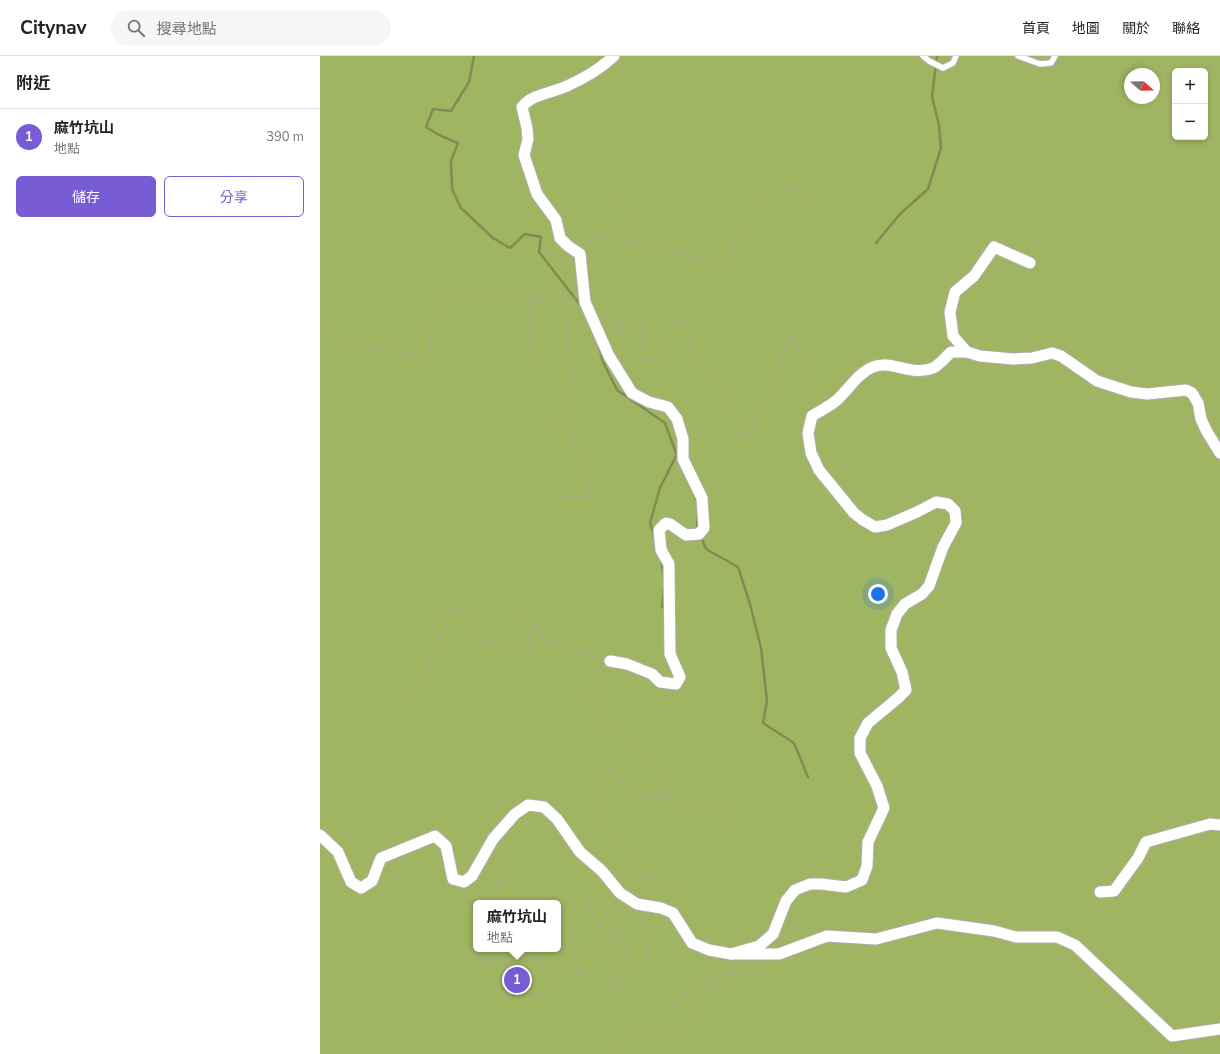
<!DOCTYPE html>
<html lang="zh-TW">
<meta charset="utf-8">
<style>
:root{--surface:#fff;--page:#f6f6f6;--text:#222;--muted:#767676;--line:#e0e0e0;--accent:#775cd6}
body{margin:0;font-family:"Nunito Sans","Noto Sans TC",sans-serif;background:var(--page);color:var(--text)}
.controls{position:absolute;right:12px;top:12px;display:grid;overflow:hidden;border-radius:6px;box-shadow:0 2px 6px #0003}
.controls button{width:36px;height:36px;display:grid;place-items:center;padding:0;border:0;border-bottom:1px solid var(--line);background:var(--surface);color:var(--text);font:20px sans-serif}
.compass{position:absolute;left:804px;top:12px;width:36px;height:36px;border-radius:50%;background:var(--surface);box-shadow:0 2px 6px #0003;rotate:110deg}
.you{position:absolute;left:558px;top:538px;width:14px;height:14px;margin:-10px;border:3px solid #fff;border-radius:50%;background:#1a73e8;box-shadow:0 0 0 6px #1a73e833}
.badge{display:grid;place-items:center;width:26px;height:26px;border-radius:50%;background:var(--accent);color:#fff;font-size:13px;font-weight:700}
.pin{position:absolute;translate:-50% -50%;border:2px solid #fff;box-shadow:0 1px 4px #0006}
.popup{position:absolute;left:153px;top:844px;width:88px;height:52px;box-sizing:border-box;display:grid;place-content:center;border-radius:6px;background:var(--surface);filter:drop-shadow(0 1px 3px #0005);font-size:13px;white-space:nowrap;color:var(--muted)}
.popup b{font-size:15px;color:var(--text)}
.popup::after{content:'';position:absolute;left:50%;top:100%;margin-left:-8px;border:8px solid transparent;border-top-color:var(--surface)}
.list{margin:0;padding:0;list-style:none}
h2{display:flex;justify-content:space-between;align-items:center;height:52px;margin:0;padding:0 16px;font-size:17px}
h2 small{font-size:13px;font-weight:400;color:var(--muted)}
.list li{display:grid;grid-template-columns:26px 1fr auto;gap:12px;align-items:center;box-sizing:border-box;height:56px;padding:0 16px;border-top:1px solid var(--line)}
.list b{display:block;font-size:15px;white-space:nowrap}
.list p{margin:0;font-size:13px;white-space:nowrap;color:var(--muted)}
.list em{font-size:13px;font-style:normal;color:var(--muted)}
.actions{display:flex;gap:8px;padding:12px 16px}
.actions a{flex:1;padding:9px 0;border:1px solid var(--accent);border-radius:6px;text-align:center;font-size:14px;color:var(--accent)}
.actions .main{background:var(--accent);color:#fff}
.icon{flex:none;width:22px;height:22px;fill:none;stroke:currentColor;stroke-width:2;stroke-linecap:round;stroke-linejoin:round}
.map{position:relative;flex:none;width:900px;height:998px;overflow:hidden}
header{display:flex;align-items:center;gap:24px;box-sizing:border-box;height:56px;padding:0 20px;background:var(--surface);border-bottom:1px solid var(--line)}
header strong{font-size:19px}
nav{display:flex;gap:22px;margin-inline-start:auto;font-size:14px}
.search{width:280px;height:36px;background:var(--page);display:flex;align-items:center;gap:10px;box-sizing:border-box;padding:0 14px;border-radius:22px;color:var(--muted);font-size:15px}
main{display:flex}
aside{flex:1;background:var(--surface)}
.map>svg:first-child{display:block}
.forest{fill:#9fb562;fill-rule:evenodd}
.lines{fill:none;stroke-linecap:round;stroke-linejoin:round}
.stream{stroke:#7e8e53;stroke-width:2.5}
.lane-casing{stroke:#aeafab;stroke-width:8}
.street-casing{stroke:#aeafab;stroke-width:13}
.path{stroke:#a7a8a5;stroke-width:1.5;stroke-dasharray:2 3;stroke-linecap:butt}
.lane{stroke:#fff;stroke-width:5.5}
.street{stroke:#fff;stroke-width:11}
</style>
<header>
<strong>Citynav</strong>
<div class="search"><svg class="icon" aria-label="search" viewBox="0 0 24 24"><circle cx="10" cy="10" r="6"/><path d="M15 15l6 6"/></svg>搜尋地點</div>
<nav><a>首頁</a><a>地圖</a><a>關於</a><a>聯絡</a></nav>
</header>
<main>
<aside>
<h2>附近<small></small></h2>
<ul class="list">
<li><span class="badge">1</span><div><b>麻竹坑山</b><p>地點</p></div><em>390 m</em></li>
</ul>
<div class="actions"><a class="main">儲存</a><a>分享</a></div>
</aside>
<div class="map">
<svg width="900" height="998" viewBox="0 0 900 998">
<rect width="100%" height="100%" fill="#f0f1ed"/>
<!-- forest -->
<path class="forest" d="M 0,0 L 900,0 L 900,998 L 0,998 ZM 855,15 L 885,15 L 885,81 L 855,81 ZM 810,18 L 834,18 L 834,42 L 810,42 ZM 156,847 L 238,847 L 238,893 L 156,893 Z"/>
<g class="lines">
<!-- stream -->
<g class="stream">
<path d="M 154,0 L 149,26 L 131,55 L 113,53 L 106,71 L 119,79 L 138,87 L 131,105 L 132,133 L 141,152 L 173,182 L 190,192 L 205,178 L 221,181 L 219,196 L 261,250"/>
<path d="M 556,187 L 580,158 L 608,133 L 621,92 L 619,69 L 612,41 L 617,0"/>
<path d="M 279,290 L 283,306 L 297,334 L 345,367 L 359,405"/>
<path d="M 372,433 L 378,447"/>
<path d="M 378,460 L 377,471 L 378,474"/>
<path d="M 381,481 L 386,493 L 418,511 L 430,548 L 441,592 L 447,645 L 443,667 L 474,687 L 488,721"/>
<path d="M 335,482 L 330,467 L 340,432 L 356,400"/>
<path d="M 341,504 L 344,522"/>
<path d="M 342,551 L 344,533"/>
</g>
<!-- lane casing -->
<g class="lane-casing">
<g id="lane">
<path d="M 603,0 L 609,5 L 623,12 L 633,7 L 636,0"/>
<path d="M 698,0 L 720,8 L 731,7 L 735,0"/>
</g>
</g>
<!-- street casing -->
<g class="street-casing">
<g id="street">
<path d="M 647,296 L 633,280 L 630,256 L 635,236 L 654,220 L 674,191 L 710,207"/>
<path d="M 290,605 L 307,608 L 332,618 L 340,626 L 356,628 L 360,621 L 350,598 L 349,508 L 341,494 L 339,474 L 346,467 L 350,468 L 366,479 L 379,478 L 384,472 L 382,442 L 363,403 L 363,383 L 357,363 L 348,351 L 329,346 L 312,337 L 289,300 L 265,246 L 260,198 L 248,190 L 240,182 L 236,164 L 217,138 L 204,99 L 208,83 L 207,72 L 202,51 C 212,38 232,37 247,30 C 263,23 281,12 294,0"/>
<path d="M 0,779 L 18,796 L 31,826 L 41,832 L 52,825 L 61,802 L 115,780 L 126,790 L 133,823 L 144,826 L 152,820 L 173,783 L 195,758 L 208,749 L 224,751 L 237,763 L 260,796 L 282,815 L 300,837 L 317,848 L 341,852 L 353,857 L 372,887 L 389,894 L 411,898 L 459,898 L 507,880 L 556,883 L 617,867 L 674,875 L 696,881 L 737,881 L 755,889 L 852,980 L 900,973"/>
<path d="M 780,836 L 794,835 L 818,802 L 826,786 L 890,768 L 900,769"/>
<path d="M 411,898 L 439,890 L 453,878 L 466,845 L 475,834 L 490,828 L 501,828 L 526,831 L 542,824 L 547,810 L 548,786 L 564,752 L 557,730 L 540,697 L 540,682 L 548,667 L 578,642 L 586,634 L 582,616 L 571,592 L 571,574 L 577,558 L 585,548 L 602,538 L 609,530 L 623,491 L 636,467 L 635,455 L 628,448 L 616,446 L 597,456 L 567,469 L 555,471 L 543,464 L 534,457 L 499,414 L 491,397 L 488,377 L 492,360 C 500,355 510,350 517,344 C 529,333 538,317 553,311 C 570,303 592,321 613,312 C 619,309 626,301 631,296 L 647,296 L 660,300 L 693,303 L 712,302 L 732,297 L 741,300 L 777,325 L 811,336 L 827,338 L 866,334 L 872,337 L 878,347 L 881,363 L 886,374 L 900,397"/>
</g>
</g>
<!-- path -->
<g class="path">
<path d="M 283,139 C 298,151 309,167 316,185"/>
<path d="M 267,191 L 276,183 L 297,181 L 316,185 L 345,195 L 387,202 L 408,201 L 425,171 L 455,131 L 476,133 L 496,144 L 496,163"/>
<path d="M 208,241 L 211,289 L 214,303 L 227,321"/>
<path d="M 285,267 L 296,273 L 298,278 L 306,280 L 315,265 L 320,269 L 323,303 L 338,302 C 348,291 350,278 353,264 L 361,263 L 367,272 L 369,286 L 386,308 L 398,329 L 402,345 L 418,374 L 423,378 L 430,380 L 444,342 L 460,316 L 466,286 L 472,280 C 482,301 489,325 491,349"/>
<path d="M 296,273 L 301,270 L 299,252"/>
<path d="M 0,276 L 46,293 L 77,293 L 92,301 L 103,302 L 110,297 L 111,289 L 109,270 L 113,258 L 125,241 L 140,235 L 166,237 L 188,235 L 208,241 L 228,240 L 251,245 L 255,242"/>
<path d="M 240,441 L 268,440 L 272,436 L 271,430 L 268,425 L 271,418 C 262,405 256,389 247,376 C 243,370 236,366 231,361 L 242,355 L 254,314 L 249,301 L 248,277 L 251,245"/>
<path d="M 286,614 L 276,629 L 267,646 C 279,668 306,678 324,693 C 333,701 339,714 344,725 L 339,740 L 333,741 L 322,741 L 313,732 L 287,713 L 274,711 L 274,723 L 277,750 L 287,780 L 303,796 L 344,842"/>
<path d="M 87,653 L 122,586 C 118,581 112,576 113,568 C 114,562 117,556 123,553 C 132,549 146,556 151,565 C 154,570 156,577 160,581 C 166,589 177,586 186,588 C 194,590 197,597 206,600 L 211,594 L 209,582 L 198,558 L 210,559 L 221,583 L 229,587 L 242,586 L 261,598 L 280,603"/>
<path d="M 339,740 L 356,743 L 370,752 L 382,746 L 402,752 L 409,760 L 410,770 L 406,776"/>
<path d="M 325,820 L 358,832 L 366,839"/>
<path d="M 178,829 L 184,823 L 193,820"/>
<path d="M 172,847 C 176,829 187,810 183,791 L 181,791"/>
<path d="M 157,893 L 158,901 C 162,904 166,907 171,908 C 180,910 187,904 195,903 C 217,899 231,910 236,931 L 234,935 L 221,937 L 205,935 L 196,927 L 187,914 L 179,909"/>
<path d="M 231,915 C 247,910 250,915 265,920 L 258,901 L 250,886 L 273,889 L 293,933 L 298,935 L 302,932 L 294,895 L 288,881 L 285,875 L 265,850 L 264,844 L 269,843 C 282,852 296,866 302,881 C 305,887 305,897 309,902 C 314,907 320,906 327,906 L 329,898 L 324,877 L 325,859"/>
<path d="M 345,954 C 351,950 358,947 363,942 C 380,928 385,913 410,919"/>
<path d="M 291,998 C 300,989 302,966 321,975 C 335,970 343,972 357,976 C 372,965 377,943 391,929 C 400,921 412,919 423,916 C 428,915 434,911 439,908"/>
<path d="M 833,998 L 844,986"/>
</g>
<!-- lane -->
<use href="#lane" class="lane"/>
<!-- street -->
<use href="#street" class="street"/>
</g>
</svg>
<div class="controls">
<button>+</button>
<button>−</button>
</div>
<svg class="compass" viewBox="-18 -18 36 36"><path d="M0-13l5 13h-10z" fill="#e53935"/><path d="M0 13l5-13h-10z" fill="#767676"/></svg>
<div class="you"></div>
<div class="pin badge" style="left:197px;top:924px">1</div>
<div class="popup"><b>麻竹坑山</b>地點</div>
</div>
</main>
